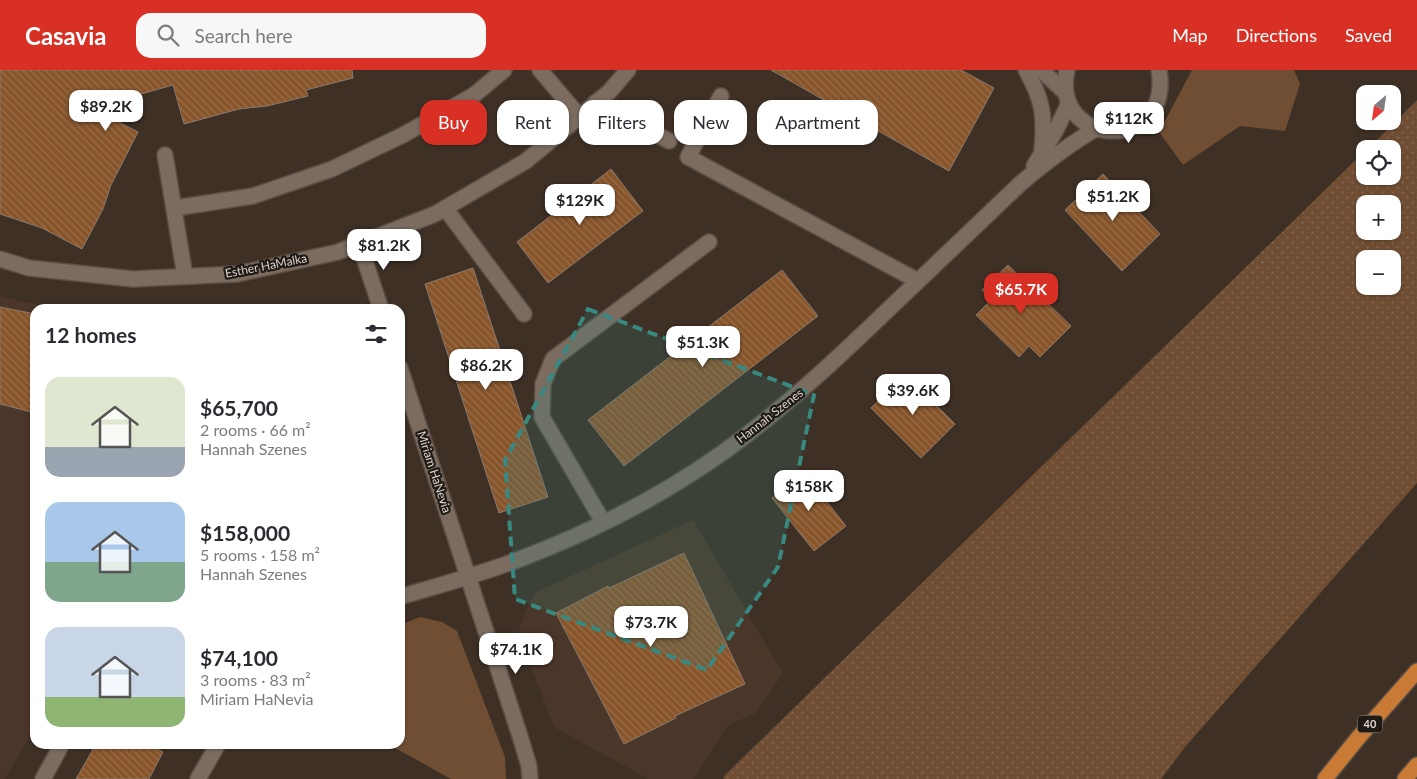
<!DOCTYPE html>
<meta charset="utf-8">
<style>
:root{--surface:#fff;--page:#f7f7f7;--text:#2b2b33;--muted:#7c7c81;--accent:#d93025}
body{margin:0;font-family:Lato,sans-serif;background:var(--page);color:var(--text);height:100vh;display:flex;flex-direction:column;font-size:19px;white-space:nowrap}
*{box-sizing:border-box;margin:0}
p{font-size:16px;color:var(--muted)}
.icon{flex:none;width:28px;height:28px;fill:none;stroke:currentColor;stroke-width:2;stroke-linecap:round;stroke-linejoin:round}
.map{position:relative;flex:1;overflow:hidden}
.sheet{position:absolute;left:30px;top:234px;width:375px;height:445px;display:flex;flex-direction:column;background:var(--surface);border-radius:15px;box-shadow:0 1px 4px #0004}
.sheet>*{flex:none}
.top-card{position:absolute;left:420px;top:30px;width:475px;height:45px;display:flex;gap:10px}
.needle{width:32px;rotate:209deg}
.fabs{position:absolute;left:1356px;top:15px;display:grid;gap:10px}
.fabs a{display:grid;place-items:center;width:45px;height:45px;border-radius:10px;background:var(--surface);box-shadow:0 1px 4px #0004;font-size:25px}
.price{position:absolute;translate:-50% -42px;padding:0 11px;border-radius:10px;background:#fff;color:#222;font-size:16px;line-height:32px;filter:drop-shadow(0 1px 2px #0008)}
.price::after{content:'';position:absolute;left:50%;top:30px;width:15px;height:11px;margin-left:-8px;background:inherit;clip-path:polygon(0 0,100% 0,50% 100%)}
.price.on{background:var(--accent);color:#fff}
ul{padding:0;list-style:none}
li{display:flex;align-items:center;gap:15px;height:125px;padding:0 15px}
li span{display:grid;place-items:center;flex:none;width:140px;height:100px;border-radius:15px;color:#555}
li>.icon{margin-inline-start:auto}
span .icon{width:60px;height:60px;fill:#fffc;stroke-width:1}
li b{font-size:21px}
h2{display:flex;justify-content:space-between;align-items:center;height:60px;padding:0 15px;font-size:21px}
.chip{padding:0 18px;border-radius:15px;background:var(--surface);box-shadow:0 1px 4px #0004;font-size:18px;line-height:45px}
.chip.on{background:var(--accent);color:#fff}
header{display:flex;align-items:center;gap:30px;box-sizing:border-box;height:70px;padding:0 25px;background:var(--accent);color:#fff}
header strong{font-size:24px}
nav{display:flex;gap:28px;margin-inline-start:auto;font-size:18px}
.search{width:350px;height:45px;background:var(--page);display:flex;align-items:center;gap:12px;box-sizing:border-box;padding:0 18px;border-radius:15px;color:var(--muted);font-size:19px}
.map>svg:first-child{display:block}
.built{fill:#4b3729}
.grass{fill:url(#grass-dots);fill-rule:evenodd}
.park{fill:#704e34}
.building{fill:url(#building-back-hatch);stroke:#8a796d}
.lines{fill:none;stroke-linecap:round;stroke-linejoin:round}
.minor-casing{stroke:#594d44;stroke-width:18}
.highway-casing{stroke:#594d44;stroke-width:18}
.minor{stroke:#7c6c60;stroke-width:15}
.highway{stroke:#c97a35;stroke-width:15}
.marked{fill:#388981;fill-opacity:0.2;stroke:#388981;stroke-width:4;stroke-dasharray:10 6;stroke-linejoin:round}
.labels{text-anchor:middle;stroke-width:4.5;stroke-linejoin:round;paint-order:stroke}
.shield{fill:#201a15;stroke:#a49c96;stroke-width:1}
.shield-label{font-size:11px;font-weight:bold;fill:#ddd4ce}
.street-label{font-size:12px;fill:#ddd4ce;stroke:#201a15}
</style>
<header>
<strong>Casavia</strong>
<div class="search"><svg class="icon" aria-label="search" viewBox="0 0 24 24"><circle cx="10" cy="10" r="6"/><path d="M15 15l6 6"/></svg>Search here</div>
<nav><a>Map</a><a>Directions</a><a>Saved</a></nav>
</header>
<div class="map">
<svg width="1417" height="709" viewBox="0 0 1417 709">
<defs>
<pattern id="grass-dots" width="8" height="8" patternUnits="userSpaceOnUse" patternTransform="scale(1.25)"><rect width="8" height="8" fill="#704e34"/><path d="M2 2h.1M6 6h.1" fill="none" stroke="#846750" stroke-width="1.8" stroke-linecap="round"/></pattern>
<pattern id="building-back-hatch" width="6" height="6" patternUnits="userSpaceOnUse" patternTransform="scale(1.25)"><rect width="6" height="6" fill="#88552b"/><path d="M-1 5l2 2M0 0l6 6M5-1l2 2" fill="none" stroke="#986d49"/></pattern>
</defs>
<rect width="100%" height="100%" fill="#3e3025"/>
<g class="built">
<path d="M 0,226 L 55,239 L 35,239 L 35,656 L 5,709 L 0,709 Z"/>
<path d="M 693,450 L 783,603 L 756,643 L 728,655 L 694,709 L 648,709 L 554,657 L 518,563 L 528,535 L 536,522 Z"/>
</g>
<path class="grass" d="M 1417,30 L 1417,413 L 1185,677 L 1161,709 L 723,709 L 725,705 L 1365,81 L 1365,106 L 1392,106 L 1392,79 L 1368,79 ZM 1365,134 L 1392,134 L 1392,161 L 1365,161 ZM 1365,189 L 1392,189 L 1392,216 L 1365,216 Z"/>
<g class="park">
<path d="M 1192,0 L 1294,0 L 1300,14 L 1285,61 L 1240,56 L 1183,95 L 1159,62 Z"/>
<path d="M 420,547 L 442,552 L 457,561 L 505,687 L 506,709 L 451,709 L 388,674 L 400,674 L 400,555 Z"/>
</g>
<g class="building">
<path d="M 0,0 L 352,0 L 353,8 L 306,20 L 308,26 L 267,36 L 239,39 L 184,54 L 173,15 L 91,38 L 138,62 L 111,115 L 103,139 L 82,179 L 42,158 L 0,144 Z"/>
<path d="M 771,0 L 961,0 L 994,18 L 949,101 Z"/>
<path d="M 611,99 L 643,141 L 548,213 L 517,172 Z"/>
<path d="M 1103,104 L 1160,164 L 1122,201 L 1065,140 Z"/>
<path d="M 1008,195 L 1071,256 L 1040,287 L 1029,276 L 1019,287 L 976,245 L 991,230 L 982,220 Z"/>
<path d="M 473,198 L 548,427 L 499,443 L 425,214 Z"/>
<path d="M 782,200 L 818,246 L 624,396 L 588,350 Z"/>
<path d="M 0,237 L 35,244 L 35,343 L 0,334 Z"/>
<path d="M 905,304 L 955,354 L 921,388 L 871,338 Z"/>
<path d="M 804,403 L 846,456 L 814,481 L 772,428 Z"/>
<path d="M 684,483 L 745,614 L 675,646 L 676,648 L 624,674 L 556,543 L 608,516 L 609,518 Z"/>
<path d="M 96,674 L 147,674 L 163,682 L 149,709 L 76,709 Z"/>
</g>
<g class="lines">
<defs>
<g id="minor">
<path d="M 540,0 L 579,46"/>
<path d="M 1026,0 C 1043,30 1045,46 1042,80"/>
<path d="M 1041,0 L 1065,22"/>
<path d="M 1067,0 C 1050,78 1173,84 1159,0"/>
<path d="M 721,26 L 688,87 L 918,211"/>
<path d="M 596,32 L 669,71"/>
<path d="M 165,85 L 185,206"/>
<path d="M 1034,96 L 1056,60 L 1069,33"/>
<path d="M 175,138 L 253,126 L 332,99 L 403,65 L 474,25 L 504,0"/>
<path d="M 445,138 L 524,244"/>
<path d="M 359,173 L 381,239"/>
<path d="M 0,189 L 29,198 L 133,209 L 237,204 L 338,182 L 435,144 L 526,91 L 609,22 L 628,0"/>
<path d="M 400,298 L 519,663 L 529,696 L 530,709"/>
<path d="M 603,452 L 542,347 L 543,314 L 553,289 L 709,172"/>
<path d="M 400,527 C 440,515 481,504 520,489 C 591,462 662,426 725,381 C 786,337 840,286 894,234 C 936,194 979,153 1021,113 C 1045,93 1069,74 1096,59"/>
<path d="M 43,709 L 62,674"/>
<path d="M 198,709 L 218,674"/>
</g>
<g id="highway">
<path d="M 1325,709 L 1358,668 L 1417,601"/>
<path d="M 1405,709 L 1417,695"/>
</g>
</defs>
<use href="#minor" class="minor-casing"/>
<use href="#highway" class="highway-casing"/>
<use href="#minor" class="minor"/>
<use href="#highway" class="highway"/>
</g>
<path class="marked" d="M 588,239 L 814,325 L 778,497 L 707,600 L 515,529 L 505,390 Z"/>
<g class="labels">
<rect class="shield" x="1357.5" y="645.5" width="25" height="17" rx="4"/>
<g class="shield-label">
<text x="1370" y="658">40</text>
</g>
<g class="street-label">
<text transform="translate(266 196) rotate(-11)" y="4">Esther HaMalka</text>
<text transform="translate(770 346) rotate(-38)" y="4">Hannah Szenes</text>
<text transform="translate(434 402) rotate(72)" y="4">Miriam HaNevia</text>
</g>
</g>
</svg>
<div class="fabs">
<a><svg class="needle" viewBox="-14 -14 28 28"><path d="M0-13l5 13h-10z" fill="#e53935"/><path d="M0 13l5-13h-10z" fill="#7c7c81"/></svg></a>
<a><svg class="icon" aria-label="locate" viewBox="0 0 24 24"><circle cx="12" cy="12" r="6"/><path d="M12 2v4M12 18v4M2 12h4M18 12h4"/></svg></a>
<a>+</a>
<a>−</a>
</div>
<b class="price" style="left:106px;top:62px">$89.2K</b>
<b class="price" style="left:1129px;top:74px">$112K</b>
<b class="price" style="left:1113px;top:152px">$51.2K</b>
<b class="price" style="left:580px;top:156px">$129K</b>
<b class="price" style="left:384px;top:201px">$81.2K</b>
<b class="price on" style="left:1021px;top:245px">$65.7K</b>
<b class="price" style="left:703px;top:298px">$51.3K</b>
<b class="price" style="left:486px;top:321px">$86.2K</b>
<b class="price" style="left:913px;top:346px">$39.6K</b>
<b class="price" style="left:809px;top:442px">$158K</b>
<b class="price" style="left:651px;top:578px">$73.7K</b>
<b class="price" style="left:516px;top:605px">$74.1K</b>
<div class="top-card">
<a class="chip on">Buy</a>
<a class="chip">Rent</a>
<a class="chip">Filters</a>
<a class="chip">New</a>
<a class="chip">Apartment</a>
</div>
<section class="sheet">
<h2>12 homes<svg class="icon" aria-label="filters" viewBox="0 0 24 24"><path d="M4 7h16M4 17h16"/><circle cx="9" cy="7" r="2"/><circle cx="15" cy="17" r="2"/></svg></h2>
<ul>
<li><span style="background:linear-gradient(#dfe7d0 70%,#9aa5b1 0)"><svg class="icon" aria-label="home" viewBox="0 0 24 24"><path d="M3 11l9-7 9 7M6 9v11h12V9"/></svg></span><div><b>$65,700</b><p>2 rooms · 66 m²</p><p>Hannah Szenes</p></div></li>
<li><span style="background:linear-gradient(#a9c7e8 60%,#7fa58c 0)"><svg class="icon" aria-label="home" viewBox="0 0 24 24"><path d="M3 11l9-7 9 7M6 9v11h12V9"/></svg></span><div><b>$158,000</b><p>5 rooms · 158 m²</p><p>Hannah Szenes</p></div></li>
<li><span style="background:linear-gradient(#c9d6e8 70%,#8fb573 0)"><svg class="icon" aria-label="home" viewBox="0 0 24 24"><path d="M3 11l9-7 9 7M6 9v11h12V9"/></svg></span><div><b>$74,100</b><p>3 rooms · 83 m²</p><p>Miriam HaNevia</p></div></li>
</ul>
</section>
</div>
